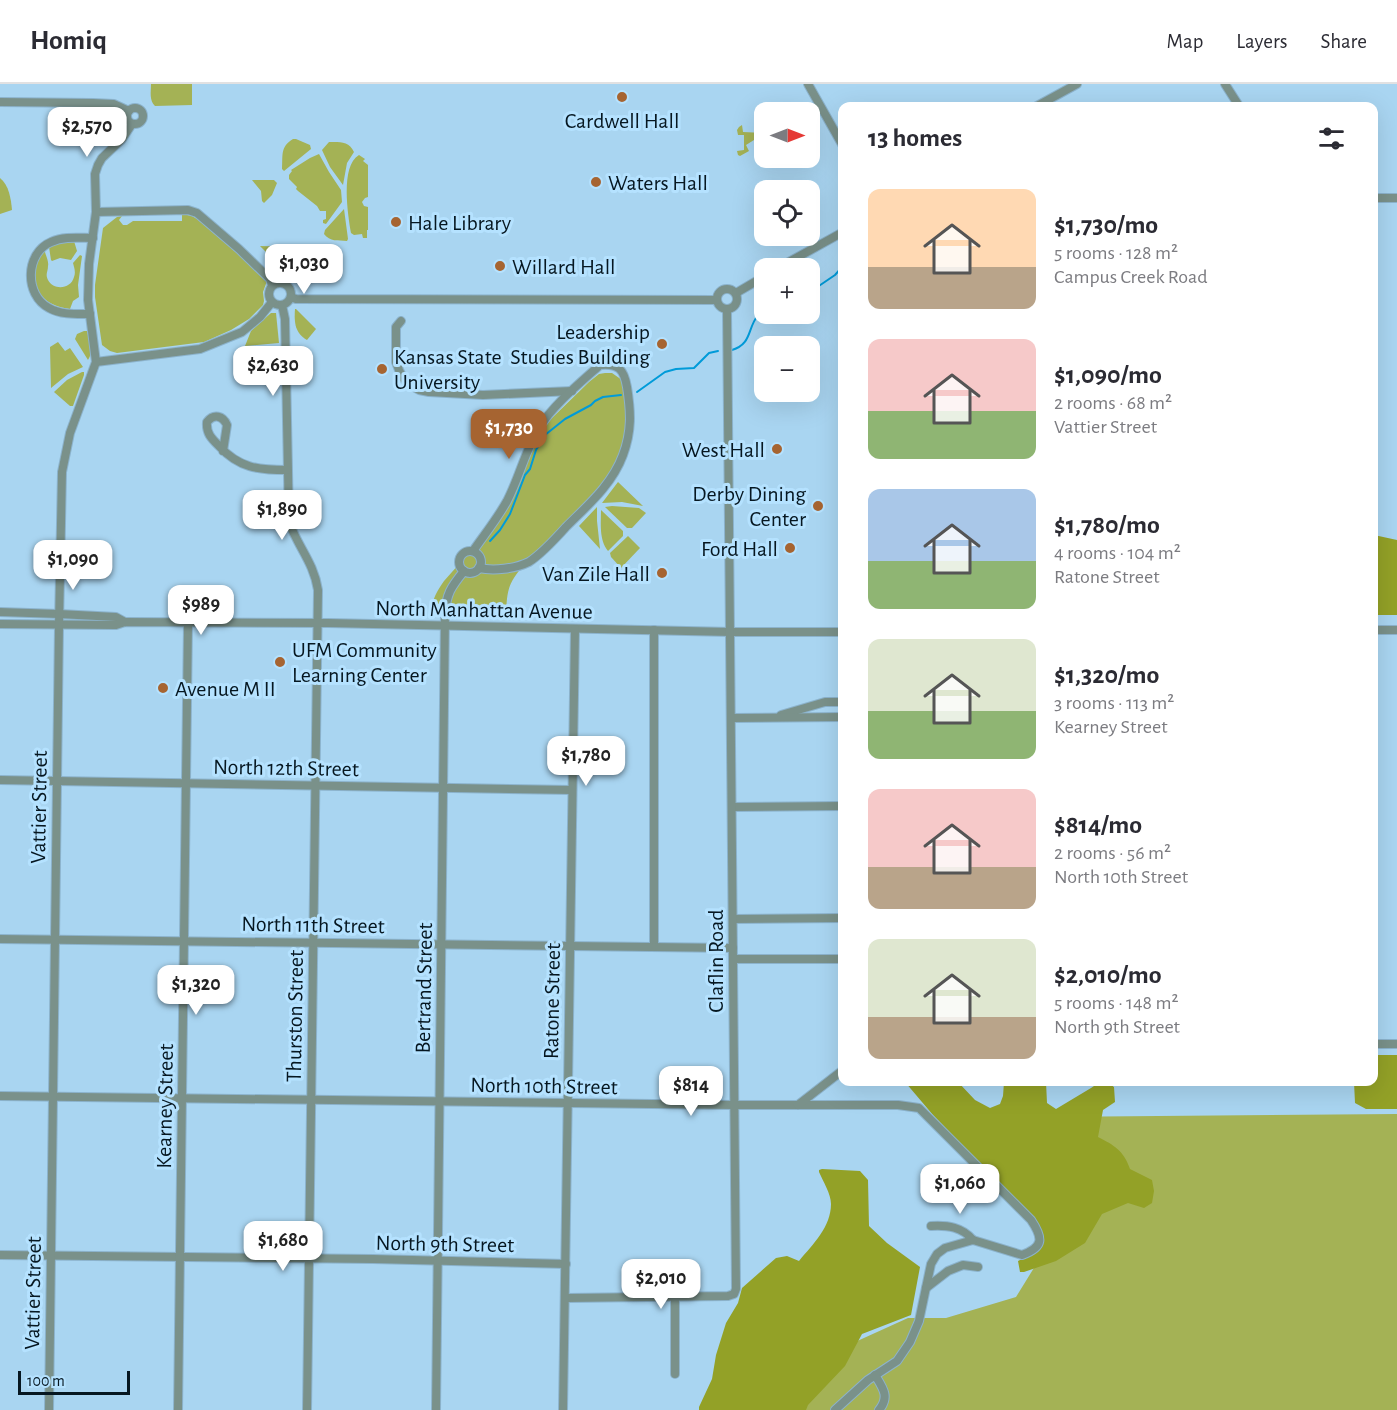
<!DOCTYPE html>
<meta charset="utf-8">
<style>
:root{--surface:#fff;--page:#f7f7f7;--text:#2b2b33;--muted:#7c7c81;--line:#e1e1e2;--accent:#a66431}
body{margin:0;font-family:"Alegreya Sans",sans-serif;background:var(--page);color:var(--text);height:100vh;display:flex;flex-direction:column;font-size:22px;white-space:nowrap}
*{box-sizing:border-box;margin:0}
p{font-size:20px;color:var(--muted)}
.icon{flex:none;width:33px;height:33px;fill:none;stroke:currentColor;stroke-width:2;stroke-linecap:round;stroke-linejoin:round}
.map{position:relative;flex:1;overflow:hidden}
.side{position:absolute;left:838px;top:18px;width:540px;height:984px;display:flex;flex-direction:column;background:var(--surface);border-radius:12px;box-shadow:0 6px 24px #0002}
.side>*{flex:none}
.needle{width:39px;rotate:90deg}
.controls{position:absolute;left:754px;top:18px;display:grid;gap:12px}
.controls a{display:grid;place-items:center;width:66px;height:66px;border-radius:12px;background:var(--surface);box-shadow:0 6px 24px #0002;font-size:30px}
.scale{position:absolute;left:18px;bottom:15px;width:112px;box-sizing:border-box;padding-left:6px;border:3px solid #061721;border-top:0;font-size:16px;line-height:21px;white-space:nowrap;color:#061721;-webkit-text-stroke:4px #b5e2ff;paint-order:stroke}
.price{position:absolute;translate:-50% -51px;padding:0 14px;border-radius:12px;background:#fff;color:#222;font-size:20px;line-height:39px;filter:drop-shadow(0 2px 3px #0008)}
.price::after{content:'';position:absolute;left:50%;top:36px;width:18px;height:14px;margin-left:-9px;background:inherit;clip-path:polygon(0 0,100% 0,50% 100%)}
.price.active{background:var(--accent);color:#fff}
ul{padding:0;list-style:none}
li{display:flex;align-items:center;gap:18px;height:150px;padding:0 30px}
li span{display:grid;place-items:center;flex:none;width:168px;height:120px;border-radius:12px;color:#555}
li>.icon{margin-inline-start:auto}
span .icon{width:72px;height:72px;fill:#fffc;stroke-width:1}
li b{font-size:26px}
h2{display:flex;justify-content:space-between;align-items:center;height:72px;padding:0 30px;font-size:26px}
header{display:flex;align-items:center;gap:36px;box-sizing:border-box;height:84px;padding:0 30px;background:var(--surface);border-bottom:2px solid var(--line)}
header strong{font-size:28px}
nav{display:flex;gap:33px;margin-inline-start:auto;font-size:21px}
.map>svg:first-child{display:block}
.green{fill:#a4b255}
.forest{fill:#93a127}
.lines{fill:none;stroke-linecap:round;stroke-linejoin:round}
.stream{stroke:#009bd9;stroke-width:2}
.minor-casing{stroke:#8cb3cc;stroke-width:10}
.minor{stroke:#7a918a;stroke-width:8}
.poi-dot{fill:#a66431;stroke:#b5e2ff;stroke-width:2}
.labels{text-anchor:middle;stroke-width:6;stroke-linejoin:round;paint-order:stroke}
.poi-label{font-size:22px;fill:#061721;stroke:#b5e2ff;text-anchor:start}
.street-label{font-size:22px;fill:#061721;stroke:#b5e2ff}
</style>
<header>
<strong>Homiq</strong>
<nav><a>Map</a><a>Layers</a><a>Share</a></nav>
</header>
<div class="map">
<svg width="1397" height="1326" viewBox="0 0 1397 1326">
<rect width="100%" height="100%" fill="#a9d5f1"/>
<g class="green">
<path d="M 151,0 L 192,0 L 192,21 L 155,22 C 149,16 151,8 151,0 Z"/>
<path d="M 742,41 L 743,48 L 765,49 L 765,56 L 762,51 L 746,61 L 749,67 L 740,72 L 738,71 L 737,67 L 744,66 L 744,51 L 738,51 L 737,46 L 739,43 Z"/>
<path d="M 293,55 L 296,55 L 310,61 L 311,65 L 284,87 L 282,85 C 283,71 280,63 293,55 Z"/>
<path d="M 329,58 C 340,58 349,57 354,68 L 347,79 L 343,101 L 330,83 L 322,66 Z"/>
<path d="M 319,70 L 329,88 L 341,106 L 342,118 L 326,140 L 323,139 L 323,136 L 326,135 L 326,127 L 320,127 L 317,122 L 298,107 L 296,105 L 297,103 L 289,95 L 289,91 L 292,87 L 291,86 L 310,74 Z"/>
<path d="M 359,71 L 365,75 L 363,77 L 368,81 L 368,113 L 365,114 L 362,118 L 364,122 L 368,123 L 368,146 L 367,146 L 367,154 L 363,154 L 362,150 L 354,151 L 351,149 C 348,131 340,82 359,71 Z"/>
<path d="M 0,94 C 9,101 11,115 12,126 L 0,130 Z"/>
<path d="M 252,96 L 274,96 L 277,99 L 272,111 L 264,119 L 262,117 L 261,107 Z"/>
<path d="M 344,125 L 348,155 L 347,157 C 338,156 330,158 324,150 L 325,146 Z"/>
<path d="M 182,130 L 192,132 L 197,135 L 265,193 L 267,197 L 263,208 L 264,217 L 263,221 L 249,235 L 231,246 L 204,258 L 117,269 L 110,267 L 102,261 L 95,213 L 95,201 L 103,144 L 117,133 L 122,132 L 119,136 L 123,141 L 127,141 L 133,137 L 182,137 Z"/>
<path d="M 74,157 L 77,167 L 71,176 L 60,174 L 52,177 L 51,176 L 49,163 L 59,158 Z"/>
<path d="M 260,162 L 297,163 L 292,183 L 288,183 L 288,185 L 283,185 Z"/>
<path d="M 43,168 L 45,168 C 46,172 49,178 48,182 C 48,188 45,190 48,196 C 54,207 71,205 74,193 C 76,188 74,183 73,179 L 80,171 L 82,172 L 78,201 L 79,213 L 73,217 L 70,225 C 38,222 24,195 43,168 Z"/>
<path d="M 295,225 L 296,225 L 316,245 L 307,256 C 295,249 294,239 295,225 Z"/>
<path d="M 271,229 L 276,229 L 279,259 L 245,262 L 251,247 Z"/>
<path d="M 84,247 L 87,247 C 89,256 94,268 88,276 L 75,255 L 77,250 Z"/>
<path d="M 58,258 L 65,267 L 70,264 L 83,283 L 68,290 L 51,304 L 50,263 Z"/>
<path d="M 82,288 L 84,288 L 84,291 L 73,322 L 70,322 L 54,308 L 67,296 Z"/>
<path d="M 605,289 L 612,289 L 622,296 C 626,318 629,342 622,364 C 613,393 590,413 570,433 C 554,450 538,466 522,483 C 507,501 507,509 506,531 L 432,529 C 431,517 437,507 444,497 L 499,435 L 541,349 L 551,335 L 589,298 L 599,290 Z"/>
<path d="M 618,398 L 643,422 L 622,418 L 602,419 Z"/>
<path d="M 612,422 L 639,424 L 646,429 L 632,444 L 627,444 L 605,423 Z"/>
<path d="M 597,423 L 597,437 L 600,465 L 579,442 Z"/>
<path d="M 601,426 L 623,447 L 623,452 L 608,467 C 599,456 601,439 601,426 Z"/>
<path d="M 628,452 L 640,464 L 621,484 L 611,473 L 610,469 Z"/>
<path d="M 1397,1030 L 1397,1326 L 779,1326 L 789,1288 L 908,1234 L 946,1234 L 1016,1213 L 1045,1166 L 1045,1140 L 945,1034 Z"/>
</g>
<g class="forest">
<path d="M 1374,451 L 1397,456 L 1397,531 L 1374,531 Z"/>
<path d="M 1374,971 L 1397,971 L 1397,1025 L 1366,1025 L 1355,1019 L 1354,998 L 1374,998 Z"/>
<path d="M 905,998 L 958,998 L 975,1016 L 990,1024 L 1000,1020 L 1003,1012 L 1004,998 L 1046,998 L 1047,1019 L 1056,1025 L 1091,1004 L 1100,998 L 1107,998 L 1114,1003 L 1115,1018 L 1103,1026 L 1098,1053 C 1114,1061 1124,1067 1130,1085 L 1152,1096 L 1154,1107 L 1152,1119 L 1144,1124 L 1128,1119 L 1102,1130 L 1085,1159 L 1056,1177 L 1024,1188 L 1020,1188 L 1018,1177 L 1028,1172 L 1042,1155 L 1039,1142 L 933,1031 Z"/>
<path d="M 822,1085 L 860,1087 L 868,1096 L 869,1142 L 887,1159 L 920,1183 L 911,1231 L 862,1250 L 845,1282 L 808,1321 L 806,1326 L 699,1326 L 699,1323 L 712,1295 L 716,1271 L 726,1239 L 738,1219 L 742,1204 L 776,1174 L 787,1172 L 799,1177 C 813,1160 831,1143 831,1120 C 831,1110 823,1097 819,1088 L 819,1086 Z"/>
</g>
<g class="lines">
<g class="stream">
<path d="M 810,208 L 835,191 L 843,182"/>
<path d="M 732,266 C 752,260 747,245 758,231 L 769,230"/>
<path d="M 637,308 L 665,288 L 676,285 L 694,284 L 709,269 L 718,267"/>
<path d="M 490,457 L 500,446 L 510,430 L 525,391 L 530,385 L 536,366 L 545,351 L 565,335 L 591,321 L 595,317 L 603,313 L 621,311"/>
</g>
<defs>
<g id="minor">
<path d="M 808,0 L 843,62"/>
<path d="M 1225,0 L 1239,22"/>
<path d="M 0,18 L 93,19 L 114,20 L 129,27"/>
<path d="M 1037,22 L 1077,0"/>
<circle cx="135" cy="32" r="8"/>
<path d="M 1374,114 L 1397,114"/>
<path d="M 96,128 L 188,126 L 197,129 L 239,165 L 270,195 L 272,201"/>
<path d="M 778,184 L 843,148"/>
<circle cx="280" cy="210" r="11"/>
<circle cx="727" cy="215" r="10"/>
<path d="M 736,209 L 765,192"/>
<path d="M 291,213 L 296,215 L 717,216"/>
<path d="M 282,221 L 285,235 L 289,438 C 298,463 314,479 318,506 L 307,1326"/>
<path d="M 90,230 C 77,230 61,231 49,224 C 24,211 25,169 51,158 C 64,152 79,154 93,154"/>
<path d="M 401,237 L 396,243 L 396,278 L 399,286 L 403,294 L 410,301 L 419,306 L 429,308 L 483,311 L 572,307"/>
<path d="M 96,278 L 200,265 L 242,248 L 260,233 L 272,218"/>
<path d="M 223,367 L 227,341 C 223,332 214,329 207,338 C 206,349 211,354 219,362 C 239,384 258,386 287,386"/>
<path d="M 473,467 C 484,451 497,435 507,417 C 519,394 525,367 539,344 C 553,321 580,299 600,281 C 619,279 624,286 627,303 C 631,328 632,347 623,371 C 612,401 587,422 566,443 C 557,453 540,471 529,478 C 515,485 493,487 479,484"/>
<circle cx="470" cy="478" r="11"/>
<path d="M 0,528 L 59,530 L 116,533 L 125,538"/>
<path d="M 0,540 L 116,541 L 125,538 L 328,539 L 731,548 L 843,548"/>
<path d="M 654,546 L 654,863"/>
<path d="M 1374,546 L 1397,546"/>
<path d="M 781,631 L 825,618 L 843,618"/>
<path d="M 732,634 L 843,633"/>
<path d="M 0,696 L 572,706"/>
<path d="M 732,723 L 843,722"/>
<path d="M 733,835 L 843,834"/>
<path d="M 0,855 L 733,864"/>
<path d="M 733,875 L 843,875"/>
<path d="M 1374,960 L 1397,960"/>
<path d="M 0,1012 L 734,1021 L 898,1021 L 919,1024 L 1031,1136 C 1043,1154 1044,1163 1022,1171 L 973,1156 L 945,1164 L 937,1170 L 931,1180 L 919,1237 L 910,1258 L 897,1277 L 868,1296 L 835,1326"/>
<path d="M 798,1021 L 843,986"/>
<path d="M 931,1142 C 948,1141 962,1143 973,1156"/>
<path d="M 0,1171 L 373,1175 L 566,1180"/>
<path d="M 926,1204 L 948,1187 L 963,1181 L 978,1183"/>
<path d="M 566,1214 L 728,1212 L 734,1210 L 736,1205 L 727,225"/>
<path d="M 675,1290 L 675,1213"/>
<path d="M 875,1291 C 883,1304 890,1313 879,1326"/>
<path d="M 49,1326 L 59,541 L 62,388 L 70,349 L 96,278 L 88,216 L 89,180 L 96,128 L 95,90 L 98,81 L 102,74 L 122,55 L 132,40"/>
<path d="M 178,1326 L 188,539"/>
<path d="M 436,1326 L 445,531 C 446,510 451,503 464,487"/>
<path d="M 563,1326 L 575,545"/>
</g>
</defs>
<use href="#minor" class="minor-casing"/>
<use href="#minor" class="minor"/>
</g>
<g class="poi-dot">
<circle cx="622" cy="13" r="6"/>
<circle cx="596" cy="98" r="6"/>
<circle cx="396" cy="138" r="6"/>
<circle cx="500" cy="182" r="6"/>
<circle cx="662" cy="260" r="6"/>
<circle cx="382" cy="285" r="6"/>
<circle cx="777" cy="365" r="6"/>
<circle cx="818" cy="422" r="6"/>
<circle cx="790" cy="464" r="6"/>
<circle cx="662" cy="489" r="6"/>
<circle cx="280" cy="578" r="6"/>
<circle cx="163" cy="604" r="6"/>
</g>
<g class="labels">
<g class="poi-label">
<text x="622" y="44" text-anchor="middle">Cardwell Hall</text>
<text x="608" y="106">Waters Hall</text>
<text x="408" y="146">Hale Library</text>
<text x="512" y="190">Willard Hall</text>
<text x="650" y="255" text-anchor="end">Leadership<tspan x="650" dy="25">Studies Building</tspan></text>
<text x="394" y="280">Kansas State<tspan x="394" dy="25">University</tspan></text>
<text x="765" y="373" text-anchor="end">West Hall</text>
<text x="806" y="417" text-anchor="end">Derby Dining<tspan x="806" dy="25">Center</tspan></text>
<text x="778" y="472" text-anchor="end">Ford Hall</text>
<text x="650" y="497" text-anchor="end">Van Zile Hall</text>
<text x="292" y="573">UFM Community<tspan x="292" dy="25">Learning Center</tspan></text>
<text x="175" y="612">Avenue M II</text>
</g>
<g class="street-label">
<text transform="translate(484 525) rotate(1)" y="8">North Manhattan Avenue</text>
<text transform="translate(286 683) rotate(1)" y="8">North 12th Street</text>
<text transform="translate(38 723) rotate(-89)" y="8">Vattier Street</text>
<text transform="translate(313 840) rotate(1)" y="8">North 11th Street</text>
<text transform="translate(715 877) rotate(-90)" y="8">Claflin Road</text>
<text transform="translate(423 904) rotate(-89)" y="8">Bertrand Street</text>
<text transform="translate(551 917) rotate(-89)" y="8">Ratone Street</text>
<text transform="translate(294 932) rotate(-89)" y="8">Thurston Street</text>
<text transform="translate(544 1001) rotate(1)" y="8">North 10th Street</text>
<text transform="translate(164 1022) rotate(-89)" y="8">Kearney Street</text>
<text transform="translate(445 1159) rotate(1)" y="8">North 9th Street</text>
<text transform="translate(32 1209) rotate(-89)" y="8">Vattier Street</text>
</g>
</g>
</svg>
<div class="controls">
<a><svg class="needle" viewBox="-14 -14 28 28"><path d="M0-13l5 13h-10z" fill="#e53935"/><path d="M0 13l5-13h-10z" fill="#7c7c81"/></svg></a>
<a><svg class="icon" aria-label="locate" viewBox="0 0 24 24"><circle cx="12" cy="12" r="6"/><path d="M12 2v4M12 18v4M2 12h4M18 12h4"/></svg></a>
<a>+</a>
<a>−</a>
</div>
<div class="scale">100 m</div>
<b class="price" style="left:87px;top:74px">$2,570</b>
<b class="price" style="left:304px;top:211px">$1,030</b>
<b class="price" style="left:273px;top:313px">$2,630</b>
<b class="price active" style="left:509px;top:376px">$1,730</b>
<b class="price" style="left:282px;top:457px">$1,890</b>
<b class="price" style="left:73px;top:507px">$1,090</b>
<b class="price" style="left:201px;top:552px">$989</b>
<b class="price" style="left:586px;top:703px">$1,780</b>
<b class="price" style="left:196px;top:932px">$1,320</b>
<b class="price" style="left:691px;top:1033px">$814</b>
<b class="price" style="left:960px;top:1131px">$1,060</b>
<b class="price" style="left:283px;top:1188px">$1,680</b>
<b class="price" style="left:661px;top:1226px">$2,010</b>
<section class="side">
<h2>13 homes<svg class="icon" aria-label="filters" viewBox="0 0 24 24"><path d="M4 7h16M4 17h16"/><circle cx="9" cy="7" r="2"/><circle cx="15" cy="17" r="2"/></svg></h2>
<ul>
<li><span style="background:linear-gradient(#ffd9b3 65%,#b9a48a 0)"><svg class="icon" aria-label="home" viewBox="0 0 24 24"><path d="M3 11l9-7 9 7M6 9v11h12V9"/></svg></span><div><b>$1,730/mo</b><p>5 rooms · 128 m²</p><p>Campus Creek Road</p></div></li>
<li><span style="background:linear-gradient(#f6c9c9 60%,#8fb573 0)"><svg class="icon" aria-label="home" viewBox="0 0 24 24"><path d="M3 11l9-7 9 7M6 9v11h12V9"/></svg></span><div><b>$1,090/mo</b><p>2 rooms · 68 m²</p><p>Vattier Street</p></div></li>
<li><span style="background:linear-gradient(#a9c7e8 60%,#8fb573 0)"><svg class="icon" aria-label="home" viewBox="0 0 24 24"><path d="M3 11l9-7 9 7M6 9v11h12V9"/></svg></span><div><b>$1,780/mo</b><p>4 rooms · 104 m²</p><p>Ratone Street</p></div></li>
<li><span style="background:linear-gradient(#dfe7d0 60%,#8fb573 0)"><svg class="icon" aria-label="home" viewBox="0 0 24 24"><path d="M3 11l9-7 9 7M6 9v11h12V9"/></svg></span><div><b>$1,320/mo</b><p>3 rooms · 113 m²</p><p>Kearney Street</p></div></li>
<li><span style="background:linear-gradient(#f6c9c9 65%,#b9a48a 0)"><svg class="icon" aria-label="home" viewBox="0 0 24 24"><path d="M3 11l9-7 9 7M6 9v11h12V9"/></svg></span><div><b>$814/mo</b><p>2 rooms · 56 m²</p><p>North 10th Street</p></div></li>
<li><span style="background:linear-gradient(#dfe7d0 65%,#b9a48a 0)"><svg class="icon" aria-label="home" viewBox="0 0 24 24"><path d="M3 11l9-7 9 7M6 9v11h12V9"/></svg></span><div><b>$2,010/mo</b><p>5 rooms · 148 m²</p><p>North 9th Street</p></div></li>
</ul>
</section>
</div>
